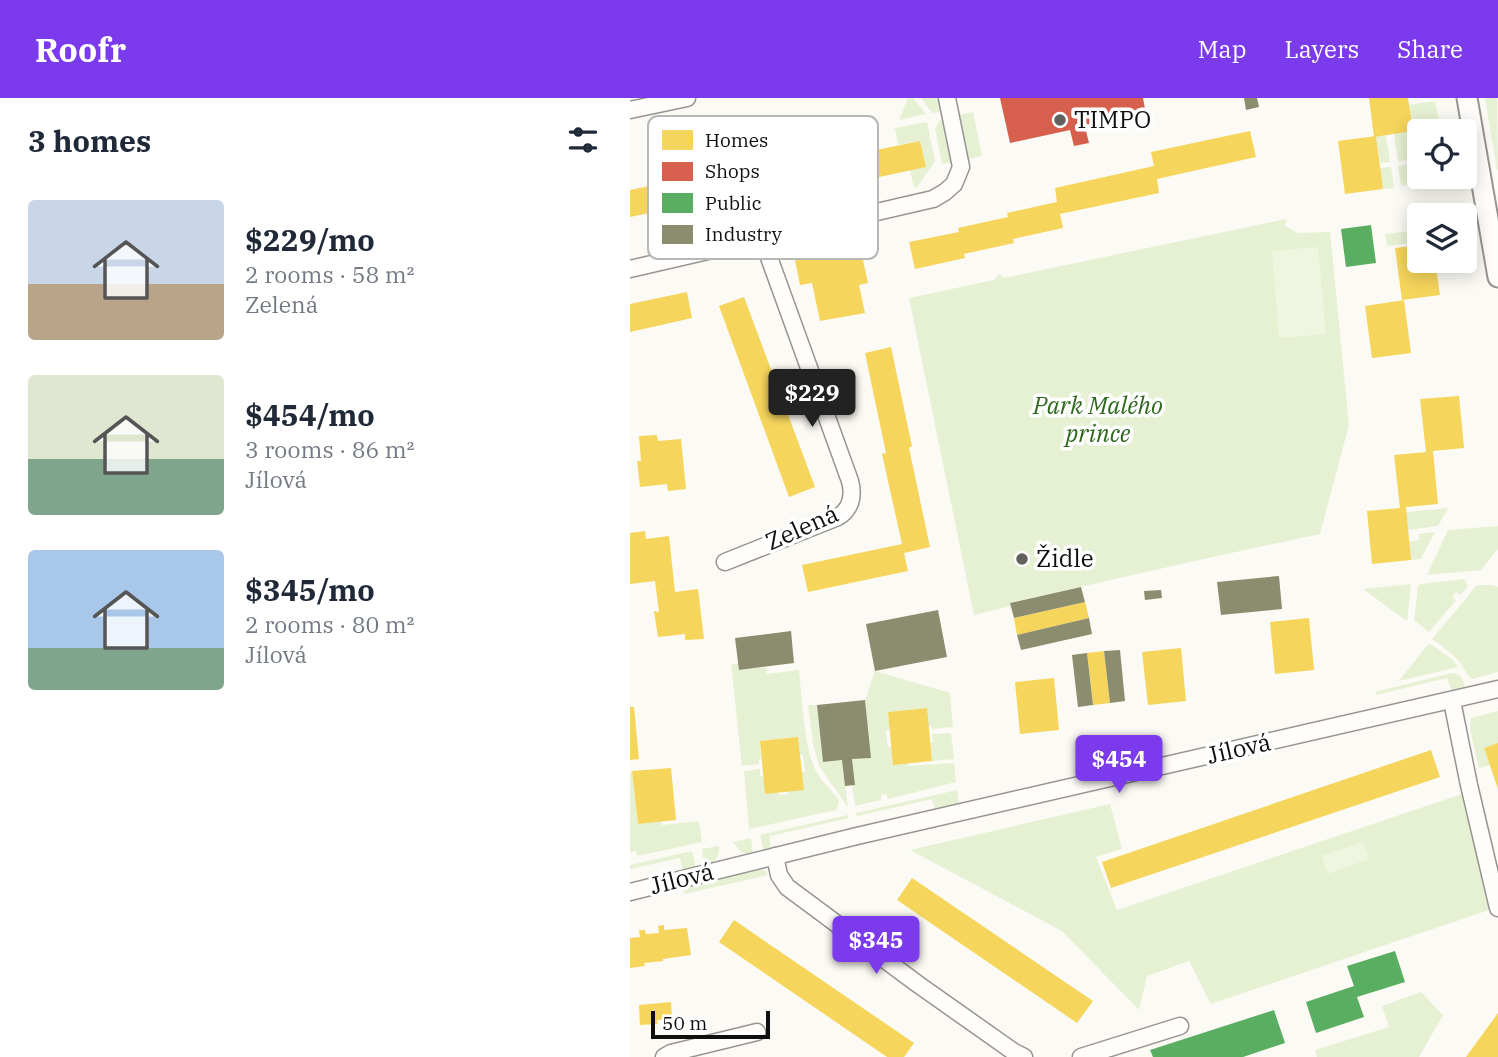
<!DOCTYPE html>
<meta charset="utf-8">
<style>
:root{--surface:#fff;--page:#f2f2f3;--text:#1f2937;--muted:#747a83;--accent:#7c3aed}
body{margin:0;font-family:"IBM Plex Serif",serif;background:var(--page);color:var(--text);height:100vh;display:flex;flex-direction:column;font-size:26px;white-space:nowrap}
*{box-sizing:border-box;margin:0}
p{font-size:23px;color:var(--muted)}
.icon{flex:none;width:38px;height:38px;fill:none;stroke:currentColor;stroke-width:2;stroke-linecap:round;stroke-linejoin:round}
.map{position:relative;flex:1;overflow:hidden}
.drawer{display:flex;flex-direction:column;background:var(--surface);width:630px}
.drawer>*{flex:none}
.fabs{position:absolute;left:777px;top:21px;display:grid;gap:14px}
.fabs a{display:grid;place-items:center;width:70px;height:70px;border-radius:7px;background:var(--surface);box-shadow:0 4px 18px #0003;font-size:35px}
.scale{position:absolute;left:21px;bottom:18px;width:119px;box-sizing:border-box;padding-left:7px;border:4px solid #0f0f0f;border-top:0;font-size:19px;line-height:24px;white-space:nowrap;color:#0f0f0f;-webkit-text-stroke:5px #fff;paint-order:stroke}
.price{position:absolute;translate:-50% -60px;padding:0 16px;border-radius:7px;background:var(--accent);color:#fff;font-size:23px;line-height:46px;filter:drop-shadow(0 2px 4px #0008)}
.price::after{content:'';position:absolute;left:50%;top:42px;width:21px;height:16px;margin-left:-10px;background:inherit;clip-path:polygon(0 0,100% 0,50% 100%)}
.price.current{background:#222;color:#fff}
ul{padding:0;list-style:none}
li{display:flex;align-items:center;gap:21px;height:175px;padding:0 28px}
li span{display:grid;place-items:center;flex:none;width:196px;height:140px;border-radius:7px;color:#555}
li>.icon{margin-inline-start:auto}
span .icon{width:84px;height:84px;fill:#fffc;stroke-width:1}
li b{font-size:30px}
h2{display:flex;justify-content:space-between;align-items:center;height:84px;padding:0 28px;font-size:30px}
header{display:flex;align-items:center;gap:42px;box-sizing:border-box;height:98px;padding:0 35px;background:var(--accent);color:#fff}
header strong{font-size:33px}
nav{display:flex;gap:38px;margin-inline-start:auto;font-size:24px}
main{display:flex;flex:1;min-height:0}
.map>svg:first-child{display:block}
.green{fill:#e6f1d4}
.pitch{fill:#eff5de}
.homes{fill:#f6d55c}
.shops{fill:#d6604d}
.public{fill:#5aae61}
.industry{fill:#8c8c6e}
.lines{fill:none;stroke-linecap:round;stroke-linejoin:round}
.minor-casing{stroke:#969592;stroke-width:19}
.tertiary-casing{stroke:#969592;stroke-width:23}
.minor{stroke:#fffefd;stroke-width:16}
.tertiary{stroke:#fffefd;stroke-width:19}
.poi-dot{fill:#62615f;stroke:#fff;stroke-width:2.5}
.labels{text-anchor:middle;stroke-width:7;stroke-linejoin:round;paint-order:stroke}
.poi-label{font-size:24px;fill:#0f0f0f;stroke:#fff;text-anchor:start}
.park-label{font-size:24px;font-style:italic;fill:#2f681e;stroke:#fff}
.street-label{font-size:24px;fill:#0f0f0f;stroke:#fff}
.key{fill:#fff;stroke:#b7b7b7;stroke-width:2}
.key-label{font-size:19px;fill:#0f0f0f}
</style>
<header>
<strong>Roofr</strong>
<nav><a>Map</a><a>Layers</a><a>Share</a></nav>
</header>
<main>
<section class="drawer">
<h2>3 homes<svg class="icon" aria-label="filters" viewBox="0 0 24 24"><path d="M4 7h16M4 17h16"/><circle cx="9" cy="7" r="2"/><circle cx="15" cy="17" r="2"/></svg></h2>
<ul>
<li><span style="background:linear-gradient(#c9d6e8 60%,#b9a48a 0)"><svg class="icon" aria-label="home" viewBox="0 0 24 24"><path d="M3 11l9-7 9 7M6 9v11h12V9"/></svg></span><div><b>$229/mo</b><p>2 rooms · 58 m²</p><p>Zelená</p></div></li>
<li><span style="background:linear-gradient(#dfe7d0 60%,#7fa58c 0)"><svg class="icon" aria-label="home" viewBox="0 0 24 24"><path d="M3 11l9-7 9 7M6 9v11h12V9"/></svg></span><div><b>$454/mo</b><p>3 rooms · 86 m²</p><p>Jílová</p></div></li>
<li><span style="background:linear-gradient(#a9c7e8 70%,#7fa58c 0)"><svg class="icon" aria-label="home" viewBox="0 0 24 24"><path d="M3 11l9-7 9 7M6 9v11h12V9"/></svg></span><div><b>$345/mo</b><p>2 rooms · 80 m²</p><p>Jílová</p></div></li>
</ul>
</section>
<div class="map">
<svg width="868" height="959" viewBox="0 0 868 959">
<rect width="100%" height="100%" fill="#fcfaf4"/>
<g class="green">
<path d="M 278,0 L 283,0 L 296,16 L 269,22 Z"/>
<path d="M 291,0 L 310,0 L 313,13 L 302,15 Z"/>
<path d="M 855,0 L 867,0 L 868,72 L 867,72 Z"/>
<path d="M 805,3 L 811,33 L 789,33 L 789,61 L 768,63 L 764,36 L 783,33 L 779,7 Z"/>
<path d="M 343,14 L 352,58 L 339,61 L 329,17 Z"/>
<path d="M 315,21 L 323,64 L 312,66 L 305,31 L 310,22 Z"/>
<path d="M 297,24 L 305,63 L 288,88 L 284,90 L 280,72 L 295,69 L 290,43 L 268,47 L 265,30 Z"/>
<path d="M 756,37 L 760,64 L 750,65 L 746,38 Z"/>
<path d="M 789,65 L 789,79 L 817,79 L 771,88 L 768,68 Z"/>
<path d="M 761,69 L 764,90 L 753,91 L 750,70 Z"/>
<path d="M 656,121 L 655,128 L 668,135 L 700,134 L 719,327 L 690,436 L 578,460 L 388,503 L 380,505 L 381,508 L 344,517 L 279,200 L 364,182 L 369,176 L 374,180 Z"/>
<path d="M 789,132 L 789,144 L 757,148 L 755,136 Z"/>
<path d="M 818,410 L 808,428 L 778,432 L 776,414 Z"/>
<path d="M 868,428 L 868,451 L 851,472 L 797,477 L 818,432 Z"/>
<path d="M 805,434 L 791,461 L 781,462 L 779,444 L 789,442 L 789,436 Z"/>
<path d="M 834,481 L 838,488 L 830,497 L 826,494 L 822,499 L 826,502 L 799,534 L 784,522 L 788,488 L 791,486 Z"/>
<path d="M 781,486 L 777,523 L 733,491 Z"/>
<path d="M 847,487 L 861,487 L 868,489 L 868,574 L 842,581 C 835,576 833,567 827,561 C 820,553 811,548 802,541 Z"/>
<path d="M 799,545 L 823,562 L 828,569 L 769,583 Z"/>
<path d="M 101,566 L 109,566 L 110,572 L 136,569 L 137,576 L 169,572 C 172,599 174,648 185,671 C 190,683 202,691 209,703 L 206,712 L 119,731 L 114,673 L 130,671 L 130,678 L 133,678 L 150,697 L 158,696 L 159,693 L 172,674 L 175,674 L 173,657 L 170,657 L 168,639 L 130,643 L 131,661 L 129,661 L 129,666 L 112,668 Z"/>
<path d="M 245,573 L 320,595 L 323,629 L 302,631 L 301,628 L 298,628 L 296,610 L 258,614 L 260,631 L 256,632 L 258,649 L 262,649 L 278,665 L 278,668 L 324,665 L 326,684 L 258,701 L 256,696 L 251,697 L 251,702 L 225,708 L 222,687 L 225,687 L 222,661 L 240,660 L 235,602 Z"/>
<path d="M 822,575 C 832,575 833,582 835,590 L 827,593 L 821,591 L 817,580 L 746,597 L 745,594 Z"/>
<path d="M 178,607 L 187,607 L 193,664 L 212,662 L 218,709 L 189,668 L 183,645 Z"/>
<path d="M 868,613 L 868,645 L 854,650 L 860,667 L 849,670 L 840,632 L 841,620 Z"/>
<path d="M 321,635 L 324,661 L 302,663 L 300,645 L 303,644 L 302,636 Z"/>
<path d="M 2,673 L 8,726 L 31,723 L 32,727 L 69,723 L 72,744 L 7,758 L 6,753 L 0,754 L 0,674 Z"/>
<path d="M 327,692 L 329,708 L 305,713 L 302,701 L 227,718 L 226,715 Z"/>
<path d="M 835,695 L 859,812 L 581,906 L 559,863 L 517,878 L 509,912 L 432,833 L 280,752 L 480,706 L 492,751 L 466,759 L 487,812 Z"/>
<path d="M 218,717 L 219,720 L 140,738 L 140,753 L 134,754 L 130,737 Z"/>
<path d="M 121,740 L 123,757 L 111,754 L 103,744 Z"/>
<path d="M 89,748 C 90,759 85,765 74,768 L 72,751 Z"/>
<path d="M 62,753 L 66,771 L 53,774 L 50,760 L 0,771 L 0,767 Z"/>
<path d="M 129,771 L 135,773 L 138,777 L 54,796 L 52,788 Z"/>
<path d="M 791,894 L 813,917 L 789,959 L 687,959 L 685,952 L 759,929 L 752,908 Z"/>
</g>
<g class="pitch">
<path d="M 688,149 L 696,236 L 649,240 L 642,153 Z"/>
<path d="M 733,744 L 739,761 L 698,776 L 692,758 Z"/>
</g>
<g class="homes">
<path d="M 739,0 L 778,0 L 783,33 L 744,39 Z"/>
<path d="M 620,33 L 626,59 L 527,81 L 529,95 L 430,116 L 433,130 L 383,141 L 384,145 L 334,156 L 335,160 L 285,171 L 279,144 L 329,134 L 328,130 L 378,119 L 377,115 L 427,104 L 425,90 L 524,68 L 521,54 Z"/>
<path d="M 746,38 L 753,91 L 715,96 L 708,43 Z"/>
<path d="M 290,43 L 296,69 L 146,101 L 145,97 L 95,108 L 94,104 L 45,114 L 44,110 L 0,119 L 0,92 L 38,84 L 39,88 L 89,77 L 90,81 L 140,71 L 140,74 Z"/>
<path d="M 217,145 L 220,159 L 232,157 L 238,185 L 229,187 L 235,215 L 190,223 L 182,185 L 170,187 L 164,157 Z"/>
<path d="M 789,147 L 789,163 L 805,163 L 810,197 L 772,202 L 765,150 Z"/>
<path d="M 57,194 L 62,220 L 0,234 L 0,206 Z"/>
<path d="M 114,199 L 185,389 L 159,399 L 89,208 Z"/>
<path d="M 774,202 L 781,255 L 742,260 L 735,208 Z"/>
<path d="M 261,249 L 282,348 L 279,350 L 300,449 L 274,455 L 278,473 L 178,494 L 172,467 L 272,446 L 252,356 L 256,355 L 235,255 Z"/>
<path d="M 829,298 L 834,350 L 803,353 L 808,406 L 776,409 L 781,462 L 742,466 L 737,413 L 770,410 L 764,357 L 796,354 L 790,301 Z"/>
<path d="M 27,337 L 28,343 L 51,341 L 56,391 L 38,393 L 37,386 L 10,389 L 7,363 L 11,363 L 9,338 Z"/>
<path d="M 15,433 L 16,441 L 39,438 L 45,494 L 68,491 L 74,541 L 55,542 L 55,536 L 28,539 L 24,513 L 29,514 L 25,483 L 0,486 L 0,435 Z"/>
<path d="M 455,504 L 459,520 L 387,537 L 384,520 Z"/>
<path d="M 679,520 L 684,572 L 645,576 L 640,524 Z"/>
<path d="M 551,550 L 556,603 L 518,607 L 512,554 Z"/>
<path d="M 474,553 L 480,605 L 463,607 L 457,555 Z"/>
<path d="M 424,580 L 429,632 L 390,636 L 385,584 Z"/>
<path d="M 0,609 L 4,609 L 9,661 L 0,662 Z"/>
<path d="M 297,610 L 302,663 L 263,667 L 258,614 Z"/>
<path d="M 168,639 L 174,692 L 135,696 L 130,643 Z"/>
<path d="M 868,645 L 868,691 L 854,650 Z"/>
<path d="M 801,652 L 810,679 L 481,790 L 472,764 Z"/>
<path d="M 41,670 L 46,722 L 8,726 L 2,673 Z"/>
<path d="M 282,780 L 463,903 L 447,925 L 267,802 Z"/>
<path d="M 104,822 L 284,945 L 274,959 L 257,959 L 89,844 Z"/>
<path d="M 34,827 L 34,832 L 57,830 L 61,857 L 33,861 L 33,863 L 14,865 L 15,868 L 0,870 L 0,840 L 10,839 L 9,832 L 15,832 L 16,836 L 29,835 L 28,828 Z"/>
<path d="M 41,904 L 42,921 L 27,922 L 28,926 L 10,927 L 9,907 Z"/>
<path d="M 868,915 L 868,959 L 836,959 Z"/>
</g>
<path class="shops" d="M 370,0 L 513,0 L 516,16 L 455,29 L 459,45 L 444,48 L 440,32 L 380,45 Z"/>
<g class="public">
<path d="M 741,127 L 746,165 L 716,169 L 711,131 Z"/>
<path d="M 765,853 L 775,884 L 727,899 L 734,919 L 686,935 L 676,904 L 724,888 L 717,868 Z"/>
<path d="M 644,912 L 655,945 L 613,959 L 523,959 L 520,952 Z"/>
</g>
<g class="industry">
<path d="M 614,0 L 627,0 L 629,9 L 616,12 Z"/>
<path d="M 649,478 L 652,511 L 591,517 L 587,484 Z"/>
<path d="M 451,489 L 455,504 L 384,520 L 380,505 Z"/>
<path d="M 531,492 L 532,500 L 515,502 L 514,493 Z"/>
<path d="M 308,512 L 317,559 L 245,573 L 236,526 Z"/>
<path d="M 459,520 L 462,536 L 391,552 L 387,537 Z"/>
<path d="M 161,533 L 164,565 L 109,572 L 105,540 Z"/>
<path d="M 490,552 L 495,603 L 480,605 L 474,553 Z"/>
<path d="M 457,555 L 463,607 L 448,609 L 442,557 Z"/>
<path d="M 235,602 L 241,660 L 222,661 L 225,687 L 215,688 L 212,662 L 193,664 L 187,607 Z"/>
</g>
<g class="lines">
<defs>
<g id="minor">
<path d="M 0,12 L 57,0"/>
<path d="M 0,171 L 303,101 L 315,94 L 324,86 L 331,69 L 317,0"/>
<path d="M 95,464 L 208,419 C 221,411 224,398 220,383 L 132,140"/>
<path d="M 822,603 L 839,687 L 868,810"/>
<path d="M 145,758 L 149,777 L 157,789 L 289,887 L 384,954 L 394,959"/>
<path d="M 0,794 L 227,738 L 868,591"/>
<path d="M 34,959 L 41,955 L 127,934"/>
<path d="M 451,959 L 550,928"/>
</g>
<path id="tertiary" d="M 837,0 L 868,179"/>
</defs>
<use href="#minor" class="minor-casing"/>
<use href="#tertiary" class="tertiary-casing"/>
<use href="#minor" class="minor"/>
<use href="#tertiary" class="tertiary"/>
</g>
<g class="poi-dot">
<circle cx="430" cy="22" r="7"/>
<circle cx="392" cy="461" r="7"/>
</g>
<g class="labels">
<g class="poi-label">
<text x="444" y="30">TIMPO</text>
<text x="406" y="469">Židle</text>
</g>
<g class="park-label">
<text x="468" y="316">Park Malého<tspan x="468" dy="28">prince</tspan></text>
</g>
<g class="street-label">
<text transform="translate(172 430) rotate(-24)" y="8">Zelená</text>
<text transform="translate(609 651) rotate(-13)" y="8">Jílová</text>
<text transform="translate(52 781) rotate(-14)" y="8">Jílová</text>
</g>
</g>
<rect x="18" y="18" width="230" height="143" rx="10" class="key"/>
<rect x="32" y="32" width="31" height="20" fill="#f6d55c"/>
<rect x="32" y="64" width="31" height="19" fill="#d6604d"/>
<rect x="32" y="95" width="31" height="20" fill="#5aae61"/>
<rect x="32" y="127" width="31" height="19" fill="#8c8c6e"/>
<g class="key-label">
<text x="75" y="49">Homes</text>
<text x="75" y="80">Shops</text>
<text x="75" y="112">Public</text>
<text x="75" y="143">Industry</text>
</g>
</svg>
<div class="fabs">
<a><svg class="icon" aria-label="locate" viewBox="0 0 24 24"><circle cx="12" cy="12" r="6"/><path d="M12 2v4M12 18v4M2 12h4M18 12h4"/></svg></a>
<a><svg class="icon" aria-label="layers" viewBox="0 0 24 24"><path d="M12 4l9 5-9 5-9-5zM3 14l9 5 9-5"/></svg></a>
</div>
<div class="scale">50 m</div>
<b class="price current" style="left:182px;top:331px">$229</b>
<b class="price" style="left:489px;top:697px">$454</b>
<b class="price" style="left:246px;top:878px">$345</b>
</div>
</main>
